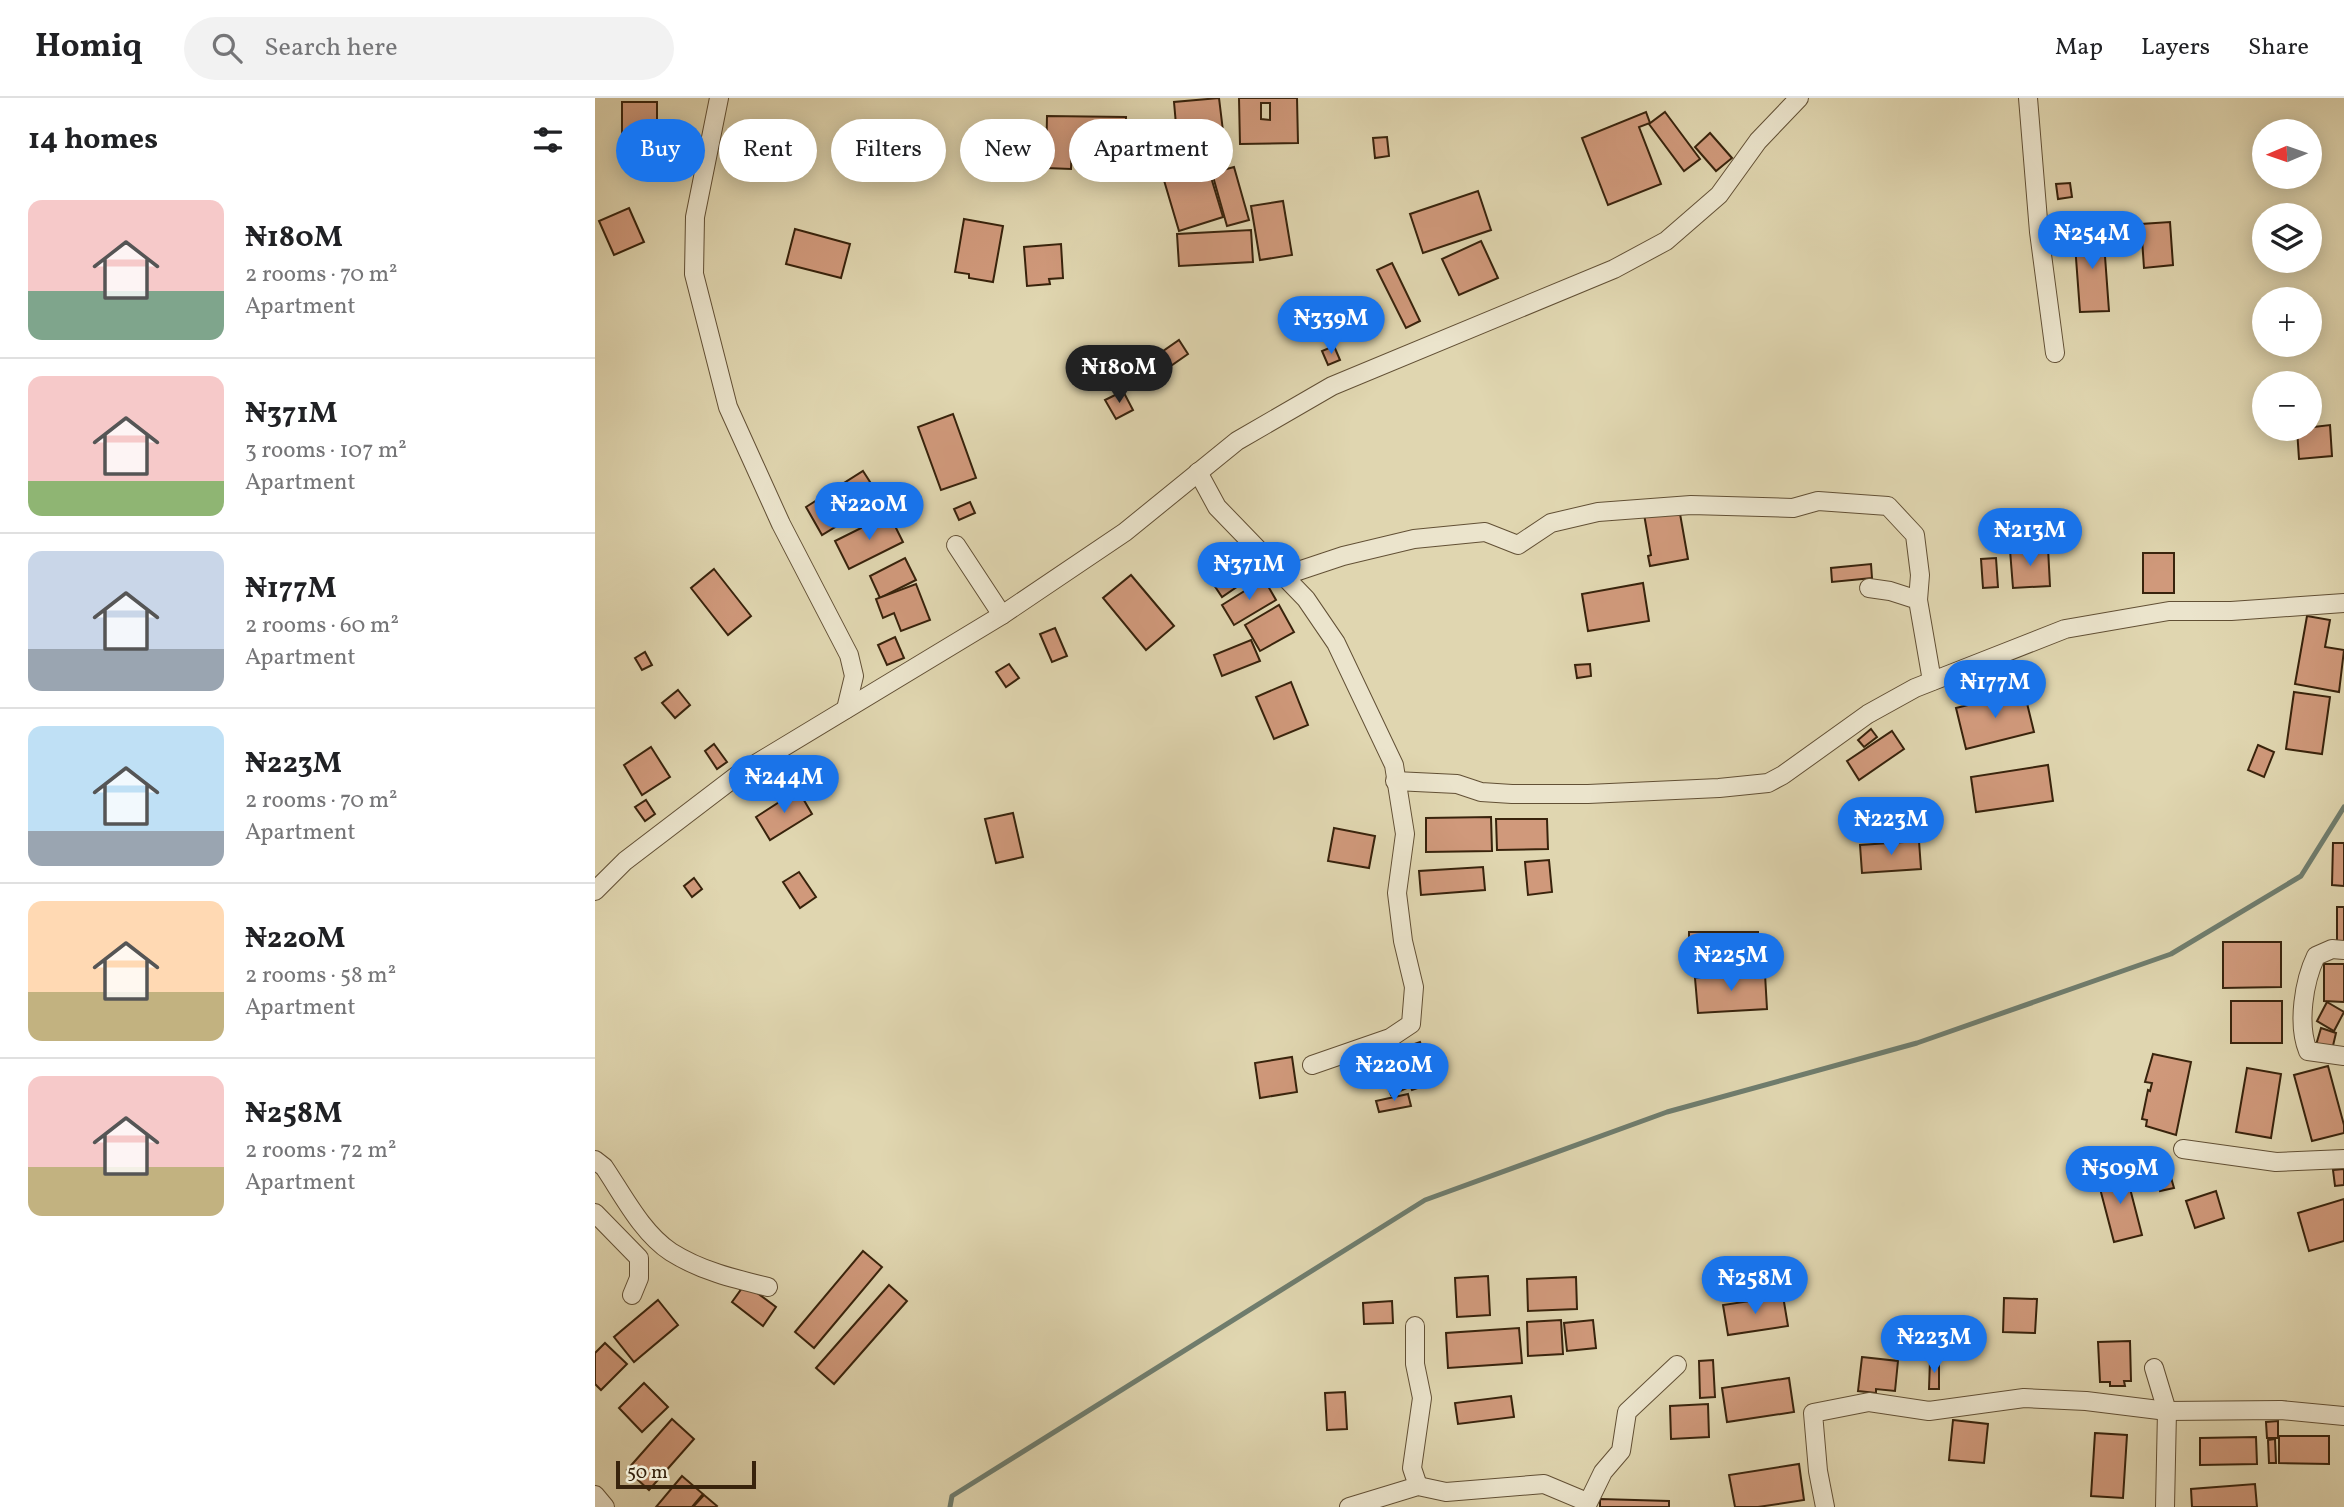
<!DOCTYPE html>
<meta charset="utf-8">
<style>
:root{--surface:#fff;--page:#f2f2f2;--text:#202124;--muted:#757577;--line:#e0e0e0;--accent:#1a73e8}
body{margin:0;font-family:Vollkorn,serif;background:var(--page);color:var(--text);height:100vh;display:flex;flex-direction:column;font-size:26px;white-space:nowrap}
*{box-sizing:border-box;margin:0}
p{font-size:23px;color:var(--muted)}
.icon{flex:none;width:38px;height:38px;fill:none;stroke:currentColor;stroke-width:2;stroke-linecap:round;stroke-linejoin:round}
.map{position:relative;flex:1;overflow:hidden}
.sheet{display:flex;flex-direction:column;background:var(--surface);width:595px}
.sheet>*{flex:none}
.guide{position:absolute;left:21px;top:21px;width:665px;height:63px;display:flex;gap:14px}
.needle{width:46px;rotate:268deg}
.fabs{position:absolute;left:1657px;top:21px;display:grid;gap:14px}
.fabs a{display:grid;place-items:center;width:70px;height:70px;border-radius:50%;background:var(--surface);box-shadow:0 4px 18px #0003;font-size:35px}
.scale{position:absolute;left:21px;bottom:18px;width:140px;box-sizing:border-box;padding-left:7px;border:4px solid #38230c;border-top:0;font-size:19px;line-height:24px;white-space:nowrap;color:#38230c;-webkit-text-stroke:5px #ebe4cc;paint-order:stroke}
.price{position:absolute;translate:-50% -60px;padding:0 16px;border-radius:24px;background:var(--accent);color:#fff;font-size:23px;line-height:46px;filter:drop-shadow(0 2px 4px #0008)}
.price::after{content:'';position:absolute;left:50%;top:42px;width:21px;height:16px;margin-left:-10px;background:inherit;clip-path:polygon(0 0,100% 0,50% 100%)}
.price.active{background:#222;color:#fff}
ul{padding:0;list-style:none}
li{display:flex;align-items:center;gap:21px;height:175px;padding:0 28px}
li+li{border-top:2px solid var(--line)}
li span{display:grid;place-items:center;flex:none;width:196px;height:140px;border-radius:14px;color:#555}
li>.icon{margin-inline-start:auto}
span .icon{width:84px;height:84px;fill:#fffc;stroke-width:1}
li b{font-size:30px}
h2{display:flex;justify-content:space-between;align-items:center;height:84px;padding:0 28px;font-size:30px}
.chip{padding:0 24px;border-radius:32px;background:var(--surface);box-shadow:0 4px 18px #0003;font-size:24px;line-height:63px}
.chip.active{background:var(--accent);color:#fff}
header{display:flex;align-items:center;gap:42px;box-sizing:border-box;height:98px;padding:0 35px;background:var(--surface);border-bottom:2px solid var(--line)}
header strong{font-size:33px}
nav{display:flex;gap:38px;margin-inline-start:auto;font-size:24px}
.search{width:490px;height:63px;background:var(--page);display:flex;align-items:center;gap:18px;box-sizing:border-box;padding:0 24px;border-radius:38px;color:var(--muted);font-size:26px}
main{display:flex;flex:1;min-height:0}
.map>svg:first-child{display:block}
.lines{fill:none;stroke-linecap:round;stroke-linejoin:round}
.stream{stroke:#6f7d6e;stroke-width:5}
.building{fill:#d0997b;stroke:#38230c;stroke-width:2;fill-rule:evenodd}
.street-casing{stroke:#625035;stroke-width:20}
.street{stroke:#ebe4cc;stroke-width:18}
</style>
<header>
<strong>Homiq</strong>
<div class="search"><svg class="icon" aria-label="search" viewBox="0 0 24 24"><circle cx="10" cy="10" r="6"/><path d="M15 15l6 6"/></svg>Search here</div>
<nav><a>Map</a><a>Layers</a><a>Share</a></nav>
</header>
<main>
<section class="sheet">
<h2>14 homes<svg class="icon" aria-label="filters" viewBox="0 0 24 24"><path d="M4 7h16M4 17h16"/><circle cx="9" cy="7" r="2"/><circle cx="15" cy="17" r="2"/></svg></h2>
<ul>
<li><span style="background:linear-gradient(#f6c9c9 65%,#7fa58c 0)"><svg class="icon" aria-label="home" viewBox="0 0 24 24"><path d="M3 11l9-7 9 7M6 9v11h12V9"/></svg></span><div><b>₦180M</b><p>2 rooms · 70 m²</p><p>Apartment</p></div></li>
<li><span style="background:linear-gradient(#f6c9c9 75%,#8fb573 0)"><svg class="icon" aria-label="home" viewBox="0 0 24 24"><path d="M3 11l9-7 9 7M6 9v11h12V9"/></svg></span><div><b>₦371M</b><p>3 rooms · 107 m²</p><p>Apartment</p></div></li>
<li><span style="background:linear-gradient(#c9d6e8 70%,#9aa5b1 0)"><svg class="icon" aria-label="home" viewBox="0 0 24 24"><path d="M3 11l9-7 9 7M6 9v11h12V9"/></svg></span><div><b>₦177M</b><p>2 rooms · 60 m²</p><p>Apartment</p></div></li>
<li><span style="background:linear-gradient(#bfe0f5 75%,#9aa5b1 0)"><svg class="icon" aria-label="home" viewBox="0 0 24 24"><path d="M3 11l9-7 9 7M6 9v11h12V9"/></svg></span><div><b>₦223M</b><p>2 rooms · 70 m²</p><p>Apartment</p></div></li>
<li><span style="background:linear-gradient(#ffd9b3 65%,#c2b280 0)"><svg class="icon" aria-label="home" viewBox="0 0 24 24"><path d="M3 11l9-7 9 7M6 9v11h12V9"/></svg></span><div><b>₦220M</b><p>2 rooms · 58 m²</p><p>Apartment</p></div></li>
<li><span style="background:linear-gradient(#f6c9c9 65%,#c2b280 0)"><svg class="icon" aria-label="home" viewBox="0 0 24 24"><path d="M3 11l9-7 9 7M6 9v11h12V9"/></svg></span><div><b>₦258M</b><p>2 rooms · 72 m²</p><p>Apartment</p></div></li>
</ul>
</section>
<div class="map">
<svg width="1749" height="1409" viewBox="0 0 1749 1409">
<rect width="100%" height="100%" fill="#e0d6b0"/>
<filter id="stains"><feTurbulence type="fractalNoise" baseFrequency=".00286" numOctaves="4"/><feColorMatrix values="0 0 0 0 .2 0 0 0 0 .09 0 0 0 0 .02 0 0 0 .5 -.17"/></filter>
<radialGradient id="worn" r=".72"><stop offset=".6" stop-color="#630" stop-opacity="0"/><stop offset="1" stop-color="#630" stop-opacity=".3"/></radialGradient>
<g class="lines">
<path class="stream" d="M 355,1409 L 357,1398 L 830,1102 L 1072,1014 L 1322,945 L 1576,856 L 1706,778 L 1749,709"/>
</g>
<g class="building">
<path d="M 624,0 L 628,33 L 582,38 L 579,4 Z"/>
<path d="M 644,0 L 702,0 L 703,45 L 645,46 ZM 666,5 L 675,5 L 675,22 L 666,21 Z"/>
<rect x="27" y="4" width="35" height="46"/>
<path d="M 1051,14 L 1055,25 L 1044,29 L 1066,86 L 1013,107 L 987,40 Z"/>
<path d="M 1070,14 L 1105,61 L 1089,73 L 1054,26 Z"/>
<path d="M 452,18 L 531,19 L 530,44 L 477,43 L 476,71 L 451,70 Z"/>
<path d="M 175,28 L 204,29 L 202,68 L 173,66 Z"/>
<path d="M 1115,35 L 1137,60 L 1121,73 L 1100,49 Z"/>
<path d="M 792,39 L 794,58 L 780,60 L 778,40 Z"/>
<path d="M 612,66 L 628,119 L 584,133 L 568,79 Z"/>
<path d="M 639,69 L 654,122 L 632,128 L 617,75 Z"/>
<path d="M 1475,85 L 1477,99 L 1463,101 L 1461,86 Z"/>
<path d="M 883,93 L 896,132 L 828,155 L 815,116 Z"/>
<path d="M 688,103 L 697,157 L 665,162 L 656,108 Z"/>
<path d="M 34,110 L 49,144 L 19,157 L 4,123 Z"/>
<path d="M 369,121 L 408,128 L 398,184 L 374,180 L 374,176 L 360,174 Z"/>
<path d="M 1575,124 L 1578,167 L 1549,170 L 1546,126 Z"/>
<path d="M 200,131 L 255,146 L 246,180 L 191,166 Z"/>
<path d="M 1508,131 L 1514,213 L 1485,214 L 1479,133 Z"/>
<path d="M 656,132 L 658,164 L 584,168 L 582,136 Z"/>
<path d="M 886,143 L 903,180 L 864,197 L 847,161 Z"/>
<path d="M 466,146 L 468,180 L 454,181 L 455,186 L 432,188 L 429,149 Z"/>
<path d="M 797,165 L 825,223 L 811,230 L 782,172 Z"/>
<path d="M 584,242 L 593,256 L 557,281 L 548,267 Z"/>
<path d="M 739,248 L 745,262 L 733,267 L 727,253 Z"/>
<path d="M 528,293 L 538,312 L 521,321 L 510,302 Z"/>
<path d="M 358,316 L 381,380 L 346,392 L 323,329 Z"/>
<path d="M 1735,327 L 1737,358 L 1704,361 L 1702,331 Z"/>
<path d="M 268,373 L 286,401 L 227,437 L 211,409 Z"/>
<path d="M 375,404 L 380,415 L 364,422 L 359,411 Z"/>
<path d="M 1084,410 L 1093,461 L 1055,468 L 1053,458 L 1056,457 L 1049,416 Z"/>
<path d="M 294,416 L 308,444 L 254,471 L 240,443 Z"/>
<path d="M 1453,450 L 1455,488 L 1418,490 L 1415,452 Z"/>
<path d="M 660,452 L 671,469 L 657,478 L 646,461 Z"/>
<rect x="1548" y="455" width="31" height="40"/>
<path d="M 310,460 L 321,482 L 285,500 L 275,478 Z"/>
<path d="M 1401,460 L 1403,489 L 1388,490 L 1386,461 Z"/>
<path d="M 1276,466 L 1277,480 L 1237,484 L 1236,470 Z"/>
<path d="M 639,469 L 649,484 L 627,499 L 617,484 Z"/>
<path d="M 119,471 L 156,518 L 133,537 L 96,490 Z"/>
<path d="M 536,477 L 579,528 L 551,552 L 508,500 Z"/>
<path d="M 669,481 L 681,502 L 639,527 L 627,507 Z"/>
<path d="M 1048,485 L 1054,523 L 993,533 L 987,496 Z"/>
<path d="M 321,486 L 335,522 L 306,533 L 299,515 L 288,520 L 281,501 Z"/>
<path d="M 684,507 L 699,534 L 665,553 L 650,527 Z"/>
<path d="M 1712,518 L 1735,522 L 1730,549 L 1749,552 L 1744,594 L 1700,586 Z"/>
<path d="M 460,530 L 472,558 L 457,564 L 445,536 Z"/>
<path d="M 300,539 L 309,560 L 292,567 L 283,547 Z"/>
<path d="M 656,542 L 665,563 L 627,578 L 619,557 Z"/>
<path d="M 50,554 L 57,567 L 47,572 L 40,560 Z"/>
<path d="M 414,566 L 424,580 L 411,589 L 401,574 Z"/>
<path d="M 995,566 L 996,578 L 982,580 L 980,567 Z"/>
<path d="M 696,584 L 713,627 L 679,641 L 661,599 Z"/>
<path d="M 83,592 L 95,607 L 80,620 L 67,605 Z"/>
<path d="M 1429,593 L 1439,634 L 1371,651 L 1361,610 Z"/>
<path d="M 1699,594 L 1735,599 L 1727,656 L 1691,651 Z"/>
<path d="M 1276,631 L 1282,639 L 1269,649 L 1263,642 Z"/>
<path d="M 1297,633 L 1309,651 L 1264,682 L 1252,663 Z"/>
<path d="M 119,646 L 132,664 L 122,671 L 110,653 Z"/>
<path d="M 1663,647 L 1679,654 L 1669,679 L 1653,672 Z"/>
<path d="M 56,649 L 75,679 L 47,697 L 29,667 Z"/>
<path d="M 1453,667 L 1458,703 L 1381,714 L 1376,679 Z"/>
<path d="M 203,692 L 217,716 L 175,742 L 161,719 Z"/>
<path d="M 51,702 L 60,716 L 50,723 L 40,709 Z"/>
<path d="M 1335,704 L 1337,724 L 1259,730 L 1257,709 Z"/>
<path d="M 418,715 L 428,759 L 401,765 L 390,721 Z"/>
<path d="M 896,719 L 897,753 L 831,754 L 831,720 Z"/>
<path d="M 901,721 L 952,721 L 953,751 L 902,752 Z"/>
<path d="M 739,730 L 780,738 L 774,770 L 733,763 Z"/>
<path d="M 1324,743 L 1326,771 L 1267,775 L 1265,747 Z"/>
<path d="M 1738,745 L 1749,745 L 1749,788 L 1737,787 Z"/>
<path d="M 954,762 L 957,794 L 933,797 L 930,764 Z"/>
<path d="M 888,769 L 890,792 L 826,797 L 824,773 Z"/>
<path d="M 204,774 L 221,799 L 205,810 L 188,784 Z"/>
<path d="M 99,780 L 107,791 L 97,799 L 89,788 Z"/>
<rect x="1742" y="809" width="7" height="35"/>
<rect x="1094" y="834" width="69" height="30"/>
<path d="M 1628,844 L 1686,844 L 1686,889 L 1628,890 Z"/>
<path d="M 1729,866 L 1749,866 L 1749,904 L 1729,903 Z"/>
<path d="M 1170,876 L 1172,911 L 1103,915 L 1100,880 Z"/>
<rect x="1636" y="903" width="51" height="42"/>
<path d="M 1732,904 L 1749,914 L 1739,933 L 1722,923 Z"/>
<path d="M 1726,930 L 1741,935 L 1737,952 L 1721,947 Z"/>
<path d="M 825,944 L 840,984 L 817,992 L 802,952 Z"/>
<path d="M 794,946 L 812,990 L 796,997 L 778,953 Z"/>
<path d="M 1558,956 L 1596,964 L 1581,1037 L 1551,1028 L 1552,1022 L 1547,1021 L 1553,992 L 1555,993 L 1557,985 L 1550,984 Z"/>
<path d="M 697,959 L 702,994 L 665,1000 L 660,965 Z"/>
<path d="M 1733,968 L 1749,1027 L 1749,1035 L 1717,1043 L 1699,977 Z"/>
<path d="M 1652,970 L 1686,976 L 1676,1040 L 1641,1034 Z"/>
<path d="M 813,996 L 816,1008 L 784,1014 L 781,1003 Z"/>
<path d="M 1571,1062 L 1579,1090 L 1565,1093 L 1558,1066 Z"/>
<path d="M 1530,1071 L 1547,1137 L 1519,1144 L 1502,1079 Z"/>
<path d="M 1749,1071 L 1749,1087 L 1740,1088 L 1738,1072 Z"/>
<path d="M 1621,1093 L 1629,1120 L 1600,1130 L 1591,1103 Z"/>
<path d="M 1749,1101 L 1749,1143 L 1714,1153 L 1703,1115 Z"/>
<path d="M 268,1153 L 287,1169 L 219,1250 L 200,1234 Z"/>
<path d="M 893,1178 L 895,1217 L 862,1219 L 860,1180 Z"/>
<path d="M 981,1179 L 982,1211 L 933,1213 L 932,1181 Z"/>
<path d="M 150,1186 L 181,1209 L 168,1228 L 137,1204 Z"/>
<path d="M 294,1187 L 312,1203 L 239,1286 L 221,1270 Z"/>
<path d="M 1188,1198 L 1193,1228 L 1133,1237 L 1128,1207 Z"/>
<path d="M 1409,1200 L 1442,1201 L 1440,1235 L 1408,1234 Z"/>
<path d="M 63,1202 L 83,1227 L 39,1264 L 19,1239 Z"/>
<path d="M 797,1203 L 798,1225 L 769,1226 L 768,1205 Z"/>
<path d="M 966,1222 L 968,1256 L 933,1258 L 932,1224 Z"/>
<path d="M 998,1222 L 1001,1250 L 972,1253 L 969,1225 Z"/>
<path d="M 924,1230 L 927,1265 L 853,1270 L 851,1235 Z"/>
<path d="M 1535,1243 L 1536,1283 L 1529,1283 L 1530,1288 L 1515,1288 L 1515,1284 L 1505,1284 L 1503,1244 Z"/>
<path d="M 10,1245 L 32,1266 L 6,1292 L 0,1286 L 0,1255 Z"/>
<path d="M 1267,1259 L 1303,1263 L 1300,1293 L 1281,1291 L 1281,1295 L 1263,1293 Z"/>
<path d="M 1118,1262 L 1120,1299 L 1105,1300 L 1104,1263 Z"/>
<path d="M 1335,1262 L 1344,1262 L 1344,1291 L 1334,1291 Z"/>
<path d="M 1194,1280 L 1199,1314 L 1132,1324 L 1127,1290 Z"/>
<path d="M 49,1285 L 73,1309 L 47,1334 L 24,1310 Z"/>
<path d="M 750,1294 L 752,1331 L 732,1332 L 730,1295 Z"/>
<path d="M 916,1298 L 919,1319 L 863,1326 L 860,1305 Z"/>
<path d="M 1113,1306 L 1114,1339 L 1076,1341 L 1075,1308 Z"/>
<path d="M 77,1321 L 99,1341 L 54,1392 L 32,1372 Z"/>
<path d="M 1358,1322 L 1393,1326 L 1389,1365 L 1354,1362 Z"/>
<path d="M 1683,1323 L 1683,1340 L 1672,1340 L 1671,1324 Z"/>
<path d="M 1500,1335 L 1532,1337 L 1528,1400 L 1496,1398 Z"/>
<path d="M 1684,1338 L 1734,1338 L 1734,1366 L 1684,1365 Z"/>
<path d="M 1661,1339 L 1662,1366 L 1605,1367 L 1605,1340 Z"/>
<path d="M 1680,1341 L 1681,1365 L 1674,1365 L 1673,1342 Z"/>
<path d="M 1204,1366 L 1209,1402 L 1163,1409 L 1140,1409 L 1134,1377 Z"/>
<path d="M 87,1378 L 108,1396 L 97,1409 L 61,1409 Z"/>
<path d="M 1660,1386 L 1662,1409 L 1597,1409 L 1596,1391 Z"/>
<path d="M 109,1397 L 122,1408 L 121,1409 L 98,1409 Z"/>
<path d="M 1005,1401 L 1074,1403 L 1074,1409 L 1005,1409 Z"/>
</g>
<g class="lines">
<defs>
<g id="street">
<path d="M 124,0 L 100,119 L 99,176 L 133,309 L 186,426 L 254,557 L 259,578 L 251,611"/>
<path d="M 1433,0 L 1444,134 L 1460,255"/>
<path d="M 603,374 L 622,409 L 711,501 L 741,545 L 799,667 L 810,736 L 802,795 L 808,843 L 819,889 L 816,926 L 795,940 L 717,967"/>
<path d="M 361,447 L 407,517"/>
<path d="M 688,478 L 748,458 L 819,441 L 890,434 L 923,447 L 956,425 L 1003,414 L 1096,407 L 1198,410 L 1223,403 L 1293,408 L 1320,437 L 1325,477 L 1323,502"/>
<path d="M 1274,490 L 1295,493 L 1323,502 L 1337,583"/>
<path d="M 800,683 L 862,686 L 886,694 L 917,696 L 993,696 L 1124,690 L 1173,685 L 1188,677 L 1273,616 L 1320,590 L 1470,531 L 1574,513 L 1636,513 L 1749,505"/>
<path d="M 0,793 L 30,763 L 144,676 L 407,517 L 530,434 L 642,343 L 737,288 L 1019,171 L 1071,143 L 1124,97 L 1163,43 L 1204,0"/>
<path d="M 1749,852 L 1737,851 L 1721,858 C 1709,883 1702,926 1713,953 L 1749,958"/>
<path d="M 1588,1051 L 1681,1064 L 1749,1061"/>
<path d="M 0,1062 L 9,1069 C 28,1097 47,1135 76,1154 C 106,1173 140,1181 173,1189"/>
<path d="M 0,1115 L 44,1160 L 44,1180 L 37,1197"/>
<path d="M 820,1228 L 820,1266 L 827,1300 L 817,1370 L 823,1388"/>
<path d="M 1559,1270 L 1572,1313 L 1570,1409"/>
<path d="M 0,1397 L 10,1409"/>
<path d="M 754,1409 L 823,1388 L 851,1394 L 949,1386 L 992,1404"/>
<path d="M 991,1409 L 1008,1374 L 1026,1353 L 1032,1314 L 1082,1267"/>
<path d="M 1230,1409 L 1223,1373 L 1218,1315 L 1274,1304 L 1334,1313 L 1429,1300 L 1491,1303 L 1572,1313 L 1686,1312 L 1749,1318"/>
</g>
</defs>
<use href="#street" class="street-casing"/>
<use href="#street" class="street"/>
</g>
<rect width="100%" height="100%" filter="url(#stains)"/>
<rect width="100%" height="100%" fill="url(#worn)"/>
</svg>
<div class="fabs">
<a><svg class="needle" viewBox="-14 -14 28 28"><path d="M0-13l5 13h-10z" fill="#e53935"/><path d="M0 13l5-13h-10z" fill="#757577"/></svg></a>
<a><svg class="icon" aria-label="layers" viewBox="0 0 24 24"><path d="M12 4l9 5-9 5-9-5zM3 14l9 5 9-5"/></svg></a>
<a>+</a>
<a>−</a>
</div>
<div class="scale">50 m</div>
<b class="price" style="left:1497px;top:173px">₦254M</b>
<b class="price" style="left:736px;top:258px">₦339M</b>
<b class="price active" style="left:524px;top:307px">₦180M</b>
<b class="price" style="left:274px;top:444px">₦220M</b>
<b class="price" style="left:1435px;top:470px">₦213M</b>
<b class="price" style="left:654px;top:504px">₦371M</b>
<b class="price" style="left:1400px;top:622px">₦177M</b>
<b class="price" style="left:189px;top:717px">₦244M</b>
<b class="price" style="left:1296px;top:759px">₦223M</b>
<b class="price" style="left:1136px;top:895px">₦225M</b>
<b class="price" style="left:799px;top:1005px">₦220M</b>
<b class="price" style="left:1525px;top:1108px">₦509M</b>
<b class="price" style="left:1160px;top:1218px">₦258M</b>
<b class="price" style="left:1339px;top:1277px">₦223M</b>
<div class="guide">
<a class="chip active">Buy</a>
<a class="chip">Rent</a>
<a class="chip">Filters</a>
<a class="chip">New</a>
<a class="chip">Apartment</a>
</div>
</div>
</main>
